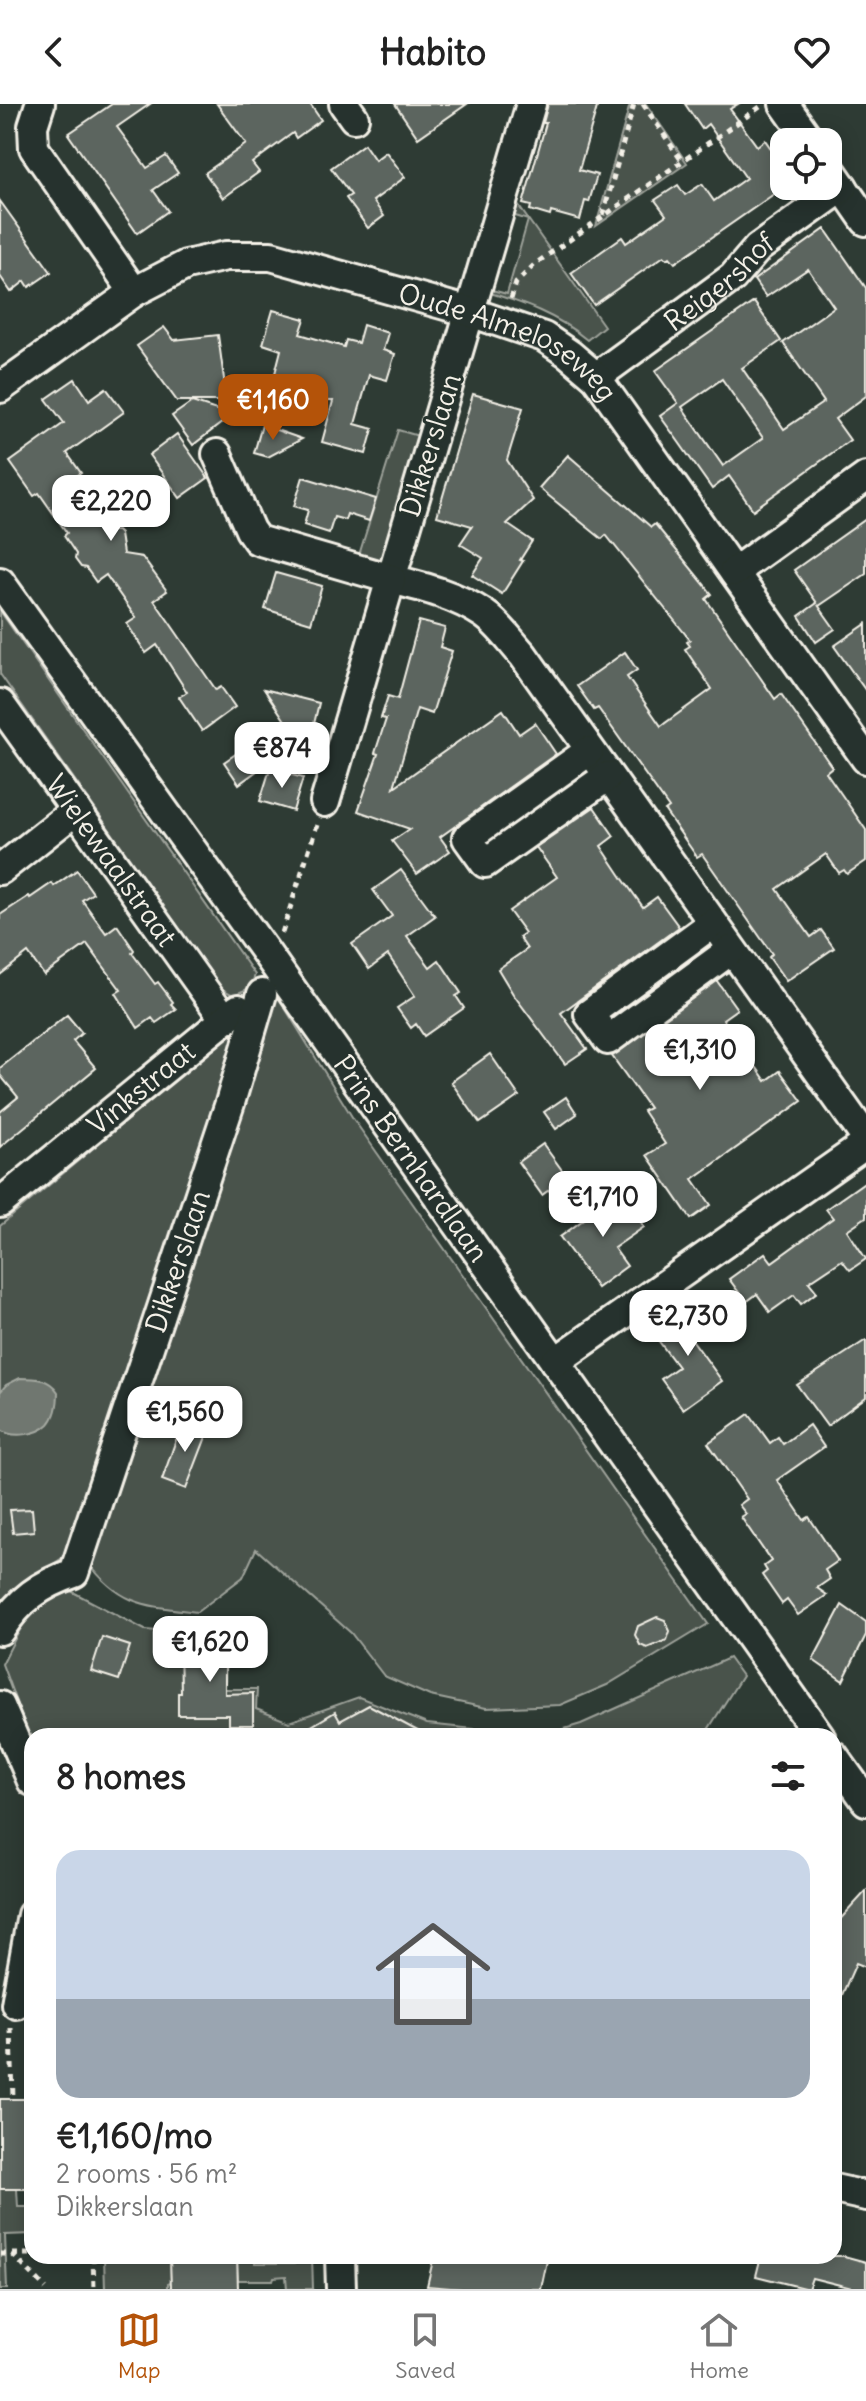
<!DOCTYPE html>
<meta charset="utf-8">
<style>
:root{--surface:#fff;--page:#f6f6f6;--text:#222;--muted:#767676;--line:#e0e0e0;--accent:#b45309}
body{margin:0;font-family:Delius,sans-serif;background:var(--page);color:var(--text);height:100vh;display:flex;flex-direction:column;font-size:30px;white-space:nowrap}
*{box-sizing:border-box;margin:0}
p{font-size:26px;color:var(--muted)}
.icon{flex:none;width:44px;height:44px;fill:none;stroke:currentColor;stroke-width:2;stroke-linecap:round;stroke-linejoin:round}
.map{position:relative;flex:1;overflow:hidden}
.sheet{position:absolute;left:24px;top:1624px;width:818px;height:536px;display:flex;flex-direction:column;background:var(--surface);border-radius:24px;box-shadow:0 4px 20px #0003}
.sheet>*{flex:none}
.tools{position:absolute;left:770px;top:24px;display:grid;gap:16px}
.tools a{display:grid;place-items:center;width:72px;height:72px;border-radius:16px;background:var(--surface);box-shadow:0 4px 20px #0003;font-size:40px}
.price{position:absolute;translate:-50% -68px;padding:0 18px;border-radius:16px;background:#fff;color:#222;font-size:26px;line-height:52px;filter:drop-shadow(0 2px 4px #0008)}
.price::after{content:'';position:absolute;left:50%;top:48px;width:24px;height:18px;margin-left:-12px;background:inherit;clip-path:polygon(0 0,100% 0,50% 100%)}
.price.current{background:var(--accent);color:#fff}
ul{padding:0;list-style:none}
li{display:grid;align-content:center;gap:16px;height:424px;padding:0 32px}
li span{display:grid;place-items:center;height:248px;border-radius:24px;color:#555}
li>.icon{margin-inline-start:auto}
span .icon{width:144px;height:144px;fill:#fffc;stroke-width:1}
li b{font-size:34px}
h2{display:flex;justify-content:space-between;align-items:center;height:96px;padding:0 32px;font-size:34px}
header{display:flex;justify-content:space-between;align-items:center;height:104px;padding:0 32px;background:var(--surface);font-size:36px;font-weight:700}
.dock{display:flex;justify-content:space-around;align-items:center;height:112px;border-top:2px solid var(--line);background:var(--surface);font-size:22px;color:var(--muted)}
.dock a{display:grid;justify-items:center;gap:4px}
.dock .current{color:var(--accent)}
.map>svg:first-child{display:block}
.green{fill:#48524c;stroke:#9ea29a;stroke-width:2}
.water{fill:#6f7770;stroke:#a4a8a0;stroke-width:2}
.building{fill:#5c655e;stroke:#f4f1e8;stroke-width:2;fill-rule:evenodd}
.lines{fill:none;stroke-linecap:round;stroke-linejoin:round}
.minor-casing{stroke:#f4f1e8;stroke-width:34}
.path{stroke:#f4f1e8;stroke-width:5;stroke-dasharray:6 6;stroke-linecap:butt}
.minor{stroke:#26332d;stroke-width:28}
.labels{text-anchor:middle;stroke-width:6;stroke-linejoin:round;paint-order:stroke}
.street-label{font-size:28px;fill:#f4f1e8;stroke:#26332d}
</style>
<header><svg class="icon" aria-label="back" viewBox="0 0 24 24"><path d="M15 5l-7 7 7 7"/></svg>Habito<svg class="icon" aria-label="heart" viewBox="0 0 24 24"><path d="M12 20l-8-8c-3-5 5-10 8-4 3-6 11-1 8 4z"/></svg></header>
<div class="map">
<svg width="866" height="2185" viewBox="0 0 866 2185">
<rect width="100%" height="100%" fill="#2e3b34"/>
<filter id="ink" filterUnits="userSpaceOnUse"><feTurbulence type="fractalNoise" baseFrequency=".0125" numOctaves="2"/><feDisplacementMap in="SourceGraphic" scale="16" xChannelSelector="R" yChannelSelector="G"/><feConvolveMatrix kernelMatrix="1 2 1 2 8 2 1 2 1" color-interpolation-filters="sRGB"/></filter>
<g filter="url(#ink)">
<g class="green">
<path d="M 630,0 L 646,0 L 687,59 L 596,122 Z"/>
<path d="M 513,94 L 604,222 L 587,236 C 557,211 523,199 487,188 L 488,185 L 507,190 L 528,116 L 509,110 Z"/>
<path d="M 398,326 L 422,333 L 383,459 L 360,459 L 359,451 Z"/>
<path d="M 0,507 L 255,871 L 250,884 L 233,891 L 222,885 L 0,570 Z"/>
<path d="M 277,891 L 354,1016 L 708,1520 L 607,1581 L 560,1601 L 486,1604 L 430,1592 L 384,1572 L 351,1529 L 256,1445 L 243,1473 L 197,1508 C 146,1502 120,1502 87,1457 L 65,1452 L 0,1497 L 0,1122 Z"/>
<path d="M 71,1487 L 145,1526 L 226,1532 L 225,1585 L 257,1585 L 256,1605 L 289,1618 L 359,1593 L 427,1620 L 502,1628 L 561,1626 L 581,1620 L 729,1554 L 742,1572 L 704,1632 L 32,1632 L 32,1641 L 2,1560 C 12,1540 31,1500 51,1490 C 56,1487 65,1488 71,1487 Z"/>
<path d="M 0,2085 L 17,2085 L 18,2103 L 29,2103 L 29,2097 L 32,2097 L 32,2130 L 5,2131 L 7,2185 L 0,2185 Z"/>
<path d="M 104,2152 L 170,2152 L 171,2178 L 168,2179 L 168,2185 L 105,2185 Z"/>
<path d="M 237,2152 L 255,2152 L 255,2159 L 294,2159 L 295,2152 L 312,2152 L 313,2185 L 287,2185 L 286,2172 L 274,2173 L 273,2176 L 238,2176 Z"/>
</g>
<path class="water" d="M 20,1274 C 36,1274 49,1274 58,1288 C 58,1299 56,1312 49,1320 C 38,1331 12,1335 0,1325 L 0,1288 L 6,1281 Z"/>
<g class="building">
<path d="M 112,0 L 150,0 L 117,23 L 147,64 L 166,52 L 178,69 L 153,86 L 168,107 L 137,129 L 68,30 Z"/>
<path d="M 217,0 L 310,0 L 321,16 L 296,34 L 293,29 L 252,59 L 259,68 L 223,94 L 205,69 L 246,40 Z"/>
<path d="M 395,0 L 467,0 L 418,34 Z"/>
<path d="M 548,0 L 598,0 L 579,66 L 597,71 L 589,98 L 585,97 L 580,116 L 551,108 L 550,112 L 530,106 L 531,102 L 523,100 L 546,19 L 543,19 Z"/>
<path d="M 685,0 L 738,0 L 730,5 L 757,42 L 765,36 L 784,63 L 784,83 L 675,159 L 670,153 L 667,155 L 664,152 L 594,201 L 571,169 L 622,133 L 626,139 L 666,111 L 655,96 L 678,81 L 685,91 L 702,80 L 714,97 L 746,74 L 708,20 L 702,25 Z"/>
<path d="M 364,40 L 375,56 L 386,48 L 405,73 L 373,97 L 384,112 L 368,124 L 346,94 L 351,91 L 331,64 Z"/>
<path d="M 0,97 L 51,168 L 29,183 L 25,177 L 11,188 L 0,172 Z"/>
<path d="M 825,125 L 866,184 L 866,292 L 835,315 L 850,336 L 753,406 L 729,372 L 712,385 L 676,334 L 660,312 L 678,299 L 655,267 L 754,198 L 781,237 L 742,264 L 784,325 L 824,298 L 783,239 L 834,203 L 808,165 L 766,193 L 754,176 ZM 722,275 L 763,334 L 723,362 L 682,303 Z"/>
<path d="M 273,206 L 305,215 L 300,230 L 344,243 L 346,236 L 358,239 L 363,221 L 388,229 L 383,246 L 395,250 L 387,276 L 369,271 L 355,320 L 373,325 L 366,350 L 322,338 L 333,297 L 268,297 L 281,246 L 263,240 Z"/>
<path d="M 164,223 L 174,236 L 218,231 L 227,297 L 177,297 L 137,242 Z"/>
<path d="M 75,275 L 89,296 L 106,284 L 124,308 L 67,349 L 81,369 L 70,376 L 74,382 L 72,383 L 101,426 L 117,427 L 120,430 L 123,450 L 142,453 L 167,487 L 154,496 L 216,586 L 221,583 L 235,603 L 202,627 L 179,593 L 187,588 L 157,541 L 146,549 L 127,520 L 136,514 L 106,471 L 96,478 L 86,464 L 81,463 L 75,455 L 76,450 L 64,432 L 67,429 L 39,389 L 34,392 L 10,358 L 64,319 L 46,295 Z"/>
<path d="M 473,290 L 523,304 L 507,356 L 533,396 L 507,420 L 532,437 L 520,456 L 523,457 L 502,490 L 472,471 L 483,454 L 460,440 L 472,422 L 437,412 Z"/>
<path d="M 192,298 L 232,311 L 193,341 L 172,312 Z"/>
<path d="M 262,321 L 302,335 L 268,353 L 254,349 Z"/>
<path d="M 177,330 L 208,374 L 180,394 L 149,351 Z"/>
<path d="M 568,351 L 651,423 L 655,420 L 712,490 L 706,495 L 775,595 L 781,590 L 832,663 L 826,668 L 866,726 L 866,757 L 847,770 L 844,766 L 839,769 L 826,750 L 777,785 L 811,833 L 821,826 L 834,844 L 786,877 L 769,853 L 772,850 L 702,750 L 697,753 L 665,707 L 669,704 L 598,604 L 594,606 L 577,582 L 625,548 L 637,566 L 627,573 L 661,622 L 712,585 L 685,545 L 690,542 L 687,538 L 690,536 L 606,431 L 602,435 L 539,384 Z"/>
<path d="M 303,373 L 376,395 L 369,417 L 347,410 L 345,416 L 334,413 L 329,429 L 304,421 L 308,406 L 294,402 Z"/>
<path d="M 866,415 L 866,470 L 819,502 L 818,501 L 835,525 L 816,538 L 799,512 L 817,499 L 794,466 Z"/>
<path d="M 276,469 L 322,482 L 311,519 L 265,505 Z"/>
<path d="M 419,517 L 445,524 L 440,543 L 452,547 L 432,610 L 417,605 L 394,683 L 503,606 L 519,630 L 535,619 L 556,650 L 440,733 L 450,747 L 417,770 L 392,737 L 410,725 L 358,707 L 378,650 L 375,649 L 386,615 L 381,614 L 388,592 L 398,595 Z"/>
<path d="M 866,520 L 866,587 L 834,542 Z"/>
<path d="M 264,585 L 319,599 L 313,624 L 286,618 Z"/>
<path d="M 265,630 L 280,650 L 239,680 L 224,658 Z"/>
<path d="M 270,665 L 303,674 L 293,707 L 260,697 Z"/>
<path d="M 594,703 L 614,732 L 601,742 L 623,775 L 643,803 L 657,793 L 679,823 L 561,909 L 587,945 L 565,960 L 513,890 L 498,865 L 527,845 L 519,833 L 525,829 L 509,807 L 557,773 L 536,743 Z"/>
<path d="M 77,766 L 93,789 L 82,796 L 106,829 L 117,821 L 134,846 L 132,849 L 155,880 L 158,878 L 173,898 L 171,900 L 176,905 L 156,919 L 152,914 L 138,924 L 116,889 L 121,886 L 87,840 L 44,871 L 28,849 L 0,871 L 0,811 L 29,792 L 30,794 L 52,779 L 54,782 Z"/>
<path d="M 401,766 L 435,812 L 407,832 L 430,863 L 439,856 L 461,889 L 456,892 L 464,904 L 424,932 L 416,920 L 411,924 L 397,904 L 415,892 L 388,851 L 369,865 L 352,840 L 392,812 L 373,786 Z"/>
<path d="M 717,877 L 737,905 L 723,915 L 766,977 L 780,967 L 802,997 L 693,1075 L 711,1101 L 691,1115 L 647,1051 L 665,1040 L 643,1007 L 649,1004 L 612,952 Z"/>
<path d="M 67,911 L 82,929 L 73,937 L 96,964 L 0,1043 L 0,1008 L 18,993 L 0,971 L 0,964 Z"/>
<path d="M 490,950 L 519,992 L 480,1019 L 451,978 Z"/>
<path d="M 566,993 L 577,1010 L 556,1025 L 544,1008 Z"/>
<path d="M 543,1040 L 567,1073 L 542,1091 L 518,1058 Z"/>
<path d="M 866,1077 L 866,1113 L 847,1126 L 866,1155 L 850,1166 L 842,1156 L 809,1178 L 817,1188 L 801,1200 L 794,1191 L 770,1208 L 757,1190 L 746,1198 L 729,1175 L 765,1149 L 772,1158 L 833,1114 L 826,1105 Z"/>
<path d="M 621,1088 L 644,1123 L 614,1144 L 627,1162 L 597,1184 L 560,1133 Z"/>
<path d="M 699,1200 L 712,1218 L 691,1234 L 722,1277 L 683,1305 L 661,1275 L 678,1263 L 655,1232 Z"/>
<path d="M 866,1236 L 866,1293 L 827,1322 L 797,1281 Z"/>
<path d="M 749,1310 L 770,1339 L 778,1333 L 783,1340 L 809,1321 L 824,1343 L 777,1376 L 804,1416 L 809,1413 L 838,1457 L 825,1466 L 830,1475 L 817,1484 L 827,1491 L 798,1511 L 787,1496 L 782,1500 L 762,1471 L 767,1467 L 764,1462 L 771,1457 L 741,1413 L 746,1410 L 739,1401 L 747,1395 L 708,1339 Z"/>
<path d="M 183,1316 L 209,1325 L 186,1385 L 162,1376 Z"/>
<path d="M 32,1405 L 34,1427 L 13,1429 L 10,1406 Z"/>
<path d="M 842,1501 L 866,1518 L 866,1531 L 843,1577 L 813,1556 Z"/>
<path d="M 657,1513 L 665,1516 L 670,1527 L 667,1536 L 647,1544 L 640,1541 L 635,1531 L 638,1522 Z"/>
<path d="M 102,1533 L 130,1542 L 119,1576 L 91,1567 Z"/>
<path d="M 180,1536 L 225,1536 L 225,1590 L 253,1589 L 253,1621 L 229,1621 L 229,1611 L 178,1611 L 178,1589 L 181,1589 Z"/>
<path d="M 369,1601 L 427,1632 L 295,1632 L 335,1608 L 340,1617 Z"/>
<path d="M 866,1787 L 866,1863 L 856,1859 L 834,1909 L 834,1822 Z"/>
<rect x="0" y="1995" width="32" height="90"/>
<path d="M 170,2152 L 237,2152 L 238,2185 L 171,2185 Z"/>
<path d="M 434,2152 L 548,2152 L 541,2185 L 462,2185 L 427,2182 Z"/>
<path d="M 761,2152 L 844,2152 L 866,2158 L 866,2185 L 856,2185 L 812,2174 L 808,2185 L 756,2172 Z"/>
</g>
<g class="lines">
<defs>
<g id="minor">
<path d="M 40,0 L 33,22 L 34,44 L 134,188"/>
<path d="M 344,0 L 354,14"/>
<path d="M 531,0 L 391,475 C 423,483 456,491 484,510 C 499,520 511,538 523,551 L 866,1034"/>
<path d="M 784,0 L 811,38"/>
<path d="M 828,62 L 866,117"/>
<path id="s1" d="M 596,273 L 733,173 L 758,144 L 843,83"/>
<path id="s2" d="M 0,284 L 134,188 L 186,161 L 226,152 L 271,152 L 470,208 L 544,233 L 569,250 L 596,273 L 866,655"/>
<path d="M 217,350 L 250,426 L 257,436 L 391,475 L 325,698"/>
<path d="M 734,468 L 866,373"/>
<path id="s3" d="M 0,478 L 264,846 L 820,1632"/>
<path id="s4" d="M 0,600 L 224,914"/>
<path d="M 589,647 L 467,734 L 485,759 L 608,672"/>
<path d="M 0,766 L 76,706"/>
<path d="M 713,819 L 589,910 L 608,936 L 731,846"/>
<path id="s5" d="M 0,1099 L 238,905"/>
<path d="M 555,1258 L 866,1040"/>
<path id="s6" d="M 0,1526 C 19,1496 41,1480 74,1469 L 230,999 L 262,890"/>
<path d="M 0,1602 L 32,1677"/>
<path d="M 834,1652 L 866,1697"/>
<path d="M 16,1900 L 32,1811"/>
<path d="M 834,2085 L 866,2092"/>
<path d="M 340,2152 L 341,2185"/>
</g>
</defs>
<use href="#minor" class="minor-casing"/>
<g class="path">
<path d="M 643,0 L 682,57"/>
<path d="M 603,111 L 634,0"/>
<path d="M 511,195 L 516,179 L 535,160 L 760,3"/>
<path d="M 282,829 L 317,721"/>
<path d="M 11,1924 L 13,1995"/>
<path d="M 0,2150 L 32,2150"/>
<path d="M 12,2150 L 46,2185"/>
<path d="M 93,2152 L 94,2185"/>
</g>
<use href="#minor" class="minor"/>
</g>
</g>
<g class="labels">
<g class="street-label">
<text dy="10" stroke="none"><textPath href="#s1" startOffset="156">Reigershof</textPath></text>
<text dy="10" stroke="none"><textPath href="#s2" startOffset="564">Oude Almeloseweg</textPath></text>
<text transform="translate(430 341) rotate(-73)" y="10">Dikkerslaan</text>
<text dy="10" stroke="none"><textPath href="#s4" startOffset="192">Wielewaalstraat</textPath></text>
<text dy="10" stroke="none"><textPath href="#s5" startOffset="182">Vinkstraat</textPath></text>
<text dy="10" stroke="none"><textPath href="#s3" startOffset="708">Prins Bernhardlaan</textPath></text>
<text dy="10" stroke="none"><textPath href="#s6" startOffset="424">Dikkerslaan</textPath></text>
</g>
</g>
</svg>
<div class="tools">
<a><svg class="icon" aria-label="locate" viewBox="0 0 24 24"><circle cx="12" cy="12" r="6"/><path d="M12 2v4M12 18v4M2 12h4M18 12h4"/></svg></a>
</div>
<b class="price current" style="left:273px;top:338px">€1,160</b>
<b class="price" style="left:111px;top:439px">€2,220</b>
<b class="price" style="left:282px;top:686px">€874</b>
<b class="price" style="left:700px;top:988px">€1,310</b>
<b class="price" style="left:603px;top:1135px">€1,710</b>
<b class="price" style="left:688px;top:1254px">€2,730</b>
<b class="price" style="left:185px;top:1350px">€1,560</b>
<b class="price" style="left:210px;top:1580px">€1,620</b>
<section class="sheet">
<h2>8 homes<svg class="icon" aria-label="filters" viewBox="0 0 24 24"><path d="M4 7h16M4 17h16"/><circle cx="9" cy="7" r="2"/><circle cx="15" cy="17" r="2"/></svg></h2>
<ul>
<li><span style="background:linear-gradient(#c9d6e8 60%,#9aa5b1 0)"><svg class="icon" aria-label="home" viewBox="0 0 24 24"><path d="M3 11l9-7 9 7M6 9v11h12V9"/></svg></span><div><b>€1,160/mo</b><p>2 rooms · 56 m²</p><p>Dikkerslaan</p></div></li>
</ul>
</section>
</div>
<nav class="dock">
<a class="current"><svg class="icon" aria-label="map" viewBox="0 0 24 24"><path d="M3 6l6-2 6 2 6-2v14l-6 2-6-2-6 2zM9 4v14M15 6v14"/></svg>Map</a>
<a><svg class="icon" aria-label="saved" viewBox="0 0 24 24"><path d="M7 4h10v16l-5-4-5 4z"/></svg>Saved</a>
<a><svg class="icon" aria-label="home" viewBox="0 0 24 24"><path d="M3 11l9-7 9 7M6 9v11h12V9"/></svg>Home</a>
</nav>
